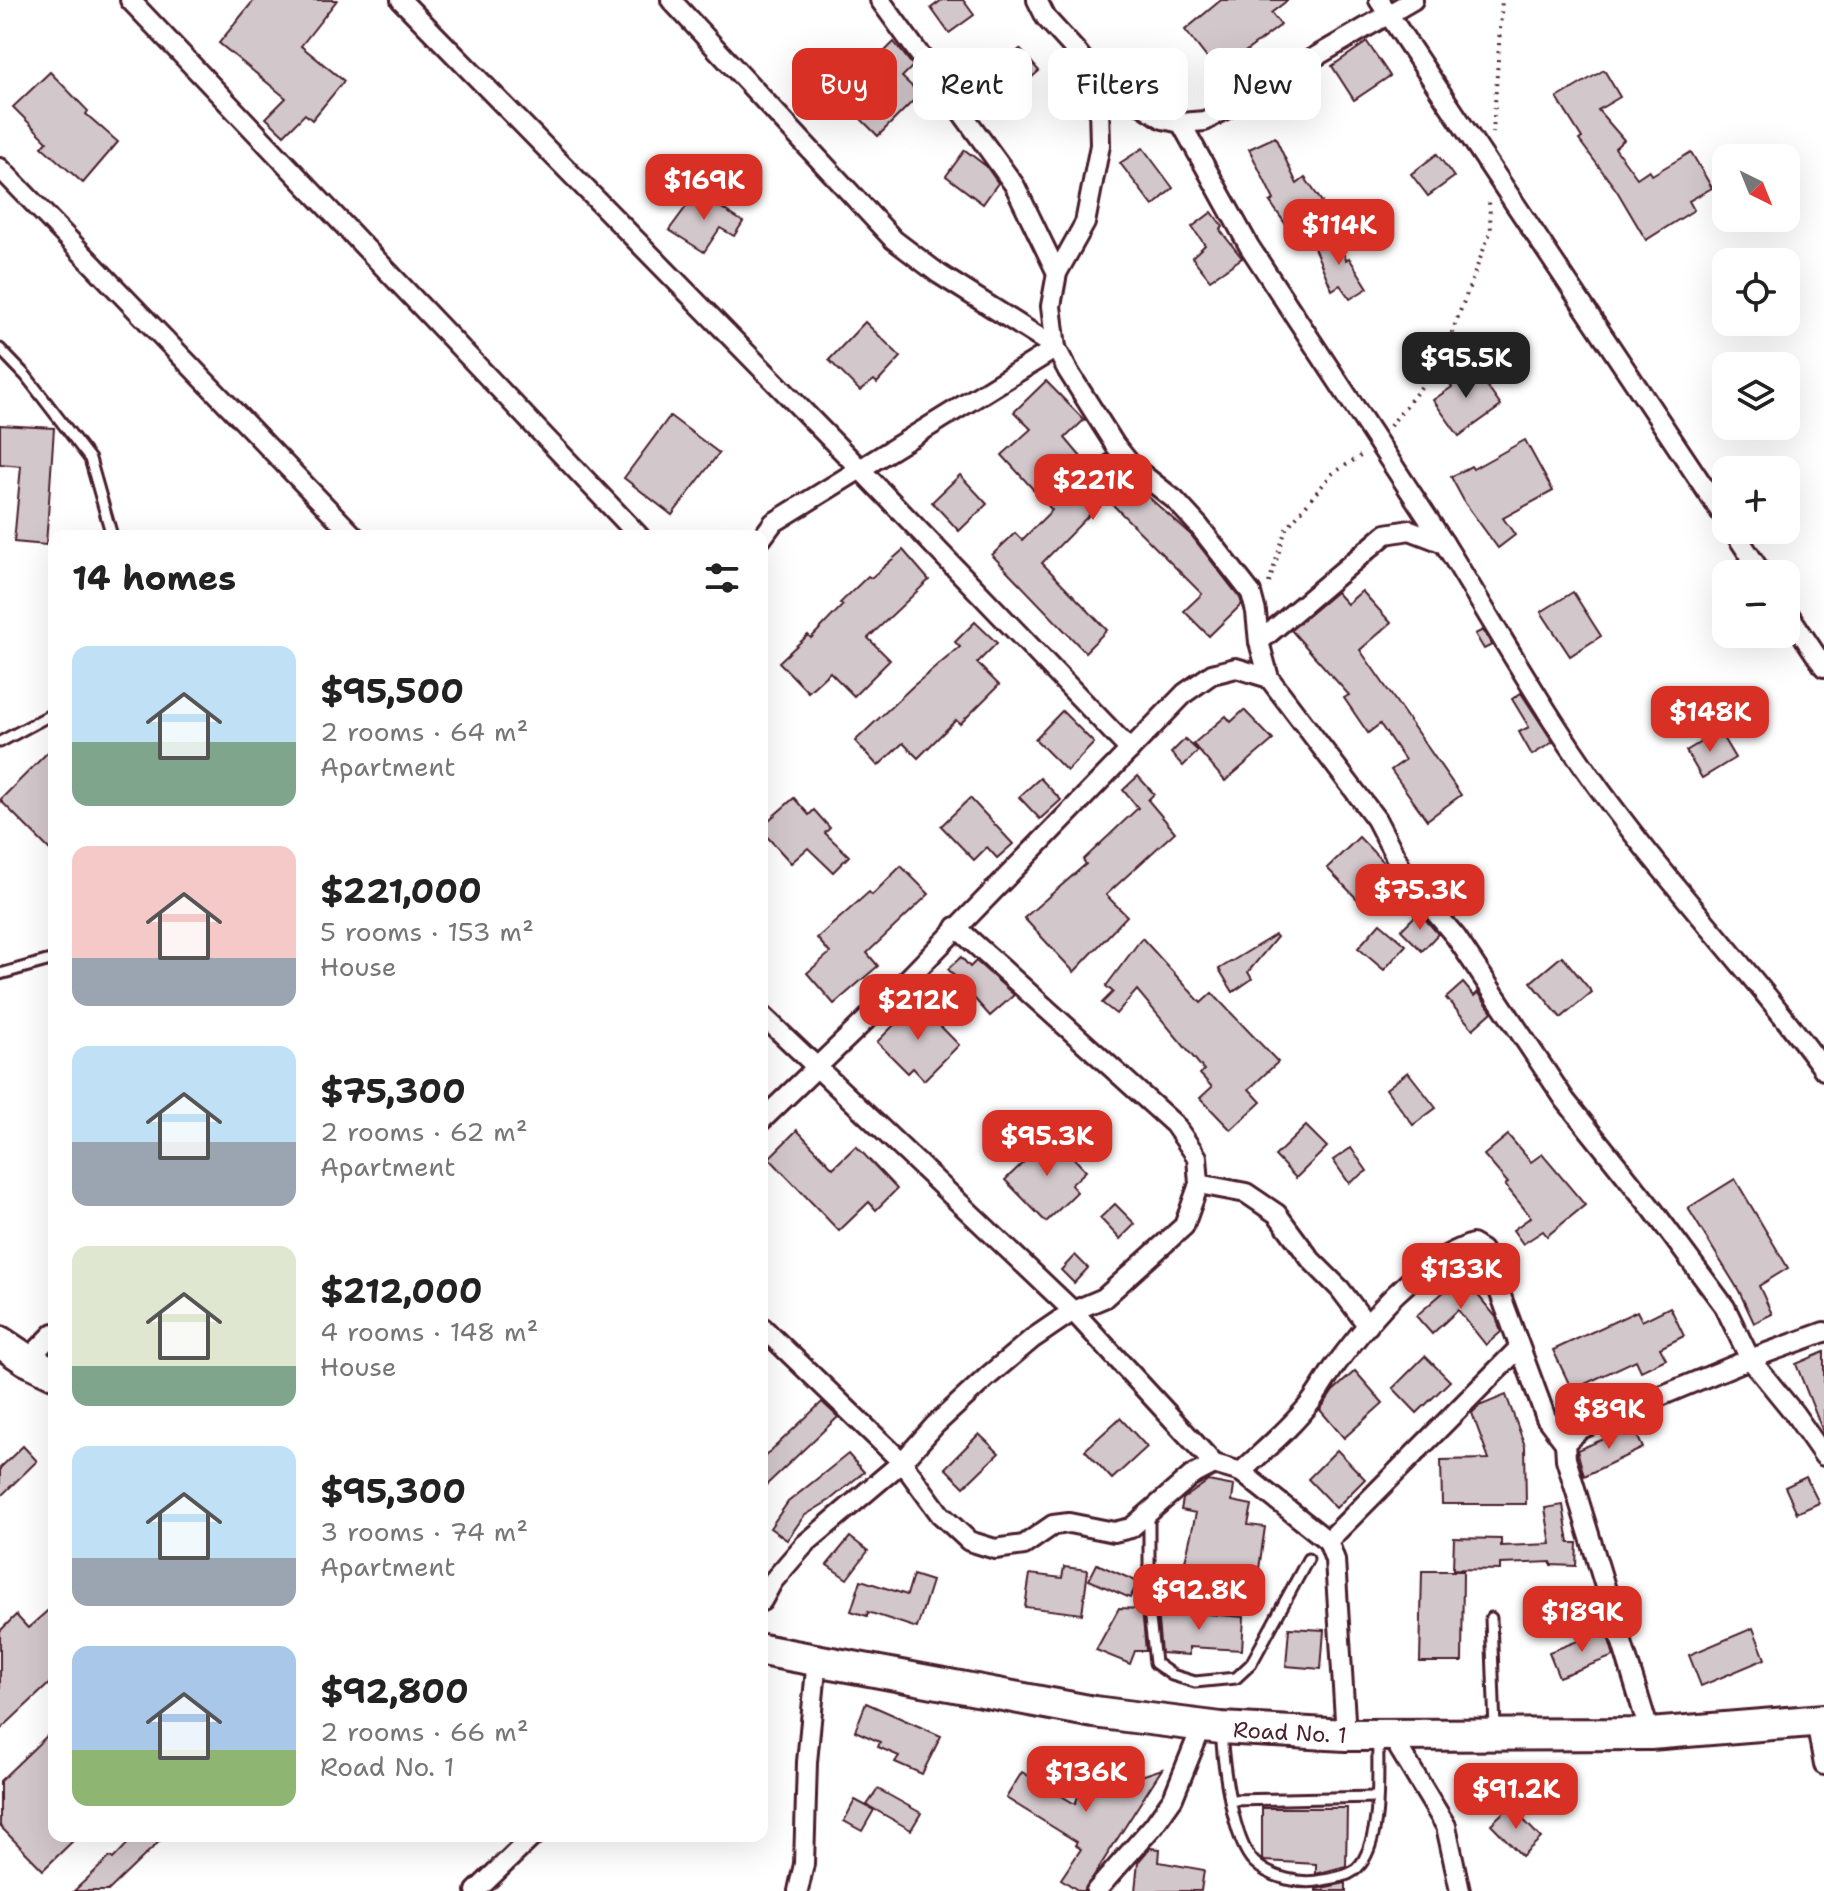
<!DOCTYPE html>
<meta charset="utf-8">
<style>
:root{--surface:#fff;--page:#f6f6f6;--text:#222;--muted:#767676;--accent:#d93025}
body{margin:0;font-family:"Shantell Sans",sans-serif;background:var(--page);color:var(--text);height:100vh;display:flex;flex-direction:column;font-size:30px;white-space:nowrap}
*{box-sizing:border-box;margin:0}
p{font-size:26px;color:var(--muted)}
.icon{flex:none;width:44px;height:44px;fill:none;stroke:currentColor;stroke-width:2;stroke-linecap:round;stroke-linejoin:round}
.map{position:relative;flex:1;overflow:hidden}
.panel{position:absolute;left:48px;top:530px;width:720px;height:1312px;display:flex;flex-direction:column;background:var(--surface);border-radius:16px;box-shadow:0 8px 32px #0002}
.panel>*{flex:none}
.guide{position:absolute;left:792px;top:48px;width:760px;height:72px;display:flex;gap:16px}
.needle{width:52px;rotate:137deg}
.controls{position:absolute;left:1712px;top:144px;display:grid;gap:16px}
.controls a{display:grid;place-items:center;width:88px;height:88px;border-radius:16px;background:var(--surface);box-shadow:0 8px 32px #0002;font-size:40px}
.price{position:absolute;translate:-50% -68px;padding:0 18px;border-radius:16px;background:var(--accent);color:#fff;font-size:26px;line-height:52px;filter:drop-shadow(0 2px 4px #0008)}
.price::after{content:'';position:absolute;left:50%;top:48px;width:24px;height:18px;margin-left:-12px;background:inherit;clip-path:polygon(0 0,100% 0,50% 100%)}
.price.current{background:#222;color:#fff}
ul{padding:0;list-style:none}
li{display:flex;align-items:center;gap:24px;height:200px;padding:0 24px}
li span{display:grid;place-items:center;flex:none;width:224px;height:160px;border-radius:16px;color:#555}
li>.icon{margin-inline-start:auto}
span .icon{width:96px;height:96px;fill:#fffc;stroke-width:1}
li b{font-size:34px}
h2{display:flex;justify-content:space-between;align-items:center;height:96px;padding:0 24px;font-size:34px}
.pill{padding:0 28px;border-radius:16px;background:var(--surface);box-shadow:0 8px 32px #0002;font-size:28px;line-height:72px}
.pill.current{background:var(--accent);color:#fff}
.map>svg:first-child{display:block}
.building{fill:#d2c7cb;stroke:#4a1f2b;stroke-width:2}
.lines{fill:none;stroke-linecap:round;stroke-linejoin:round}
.service-casing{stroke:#4a1f2b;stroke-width:15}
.minor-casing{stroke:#4a1f2b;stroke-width:24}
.trunk-casing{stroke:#4a1f2b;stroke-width:36}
.path{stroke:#4a1f2b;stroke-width:4;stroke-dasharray:2 6;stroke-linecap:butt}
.service{stroke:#fff;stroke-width:9}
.minor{stroke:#fff;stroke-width:18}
.trunk{stroke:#fff;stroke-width:30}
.labels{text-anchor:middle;stroke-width:6;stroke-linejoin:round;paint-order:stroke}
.street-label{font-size:22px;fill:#4a1f2b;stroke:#fff}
</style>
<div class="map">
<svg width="1824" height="1891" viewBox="0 0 1824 1891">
<rect width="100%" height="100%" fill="#fff"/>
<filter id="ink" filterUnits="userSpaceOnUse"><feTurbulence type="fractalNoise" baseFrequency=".0125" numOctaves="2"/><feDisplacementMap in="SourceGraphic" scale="16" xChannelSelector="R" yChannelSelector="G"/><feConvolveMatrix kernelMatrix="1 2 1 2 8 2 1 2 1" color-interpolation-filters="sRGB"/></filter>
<g filter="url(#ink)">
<g class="building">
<path d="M 254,0 L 337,0 L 301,46 L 344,81 L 312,120 L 305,114 L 284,135 L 266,118 L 286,98 L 219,43 Z"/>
<path d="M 942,0 L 963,0 L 974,15 L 949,33 L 931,8 Z"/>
<path d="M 1221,0 L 1288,0 L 1271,13 L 1281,25 L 1218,72 L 1185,30 Z"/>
<path d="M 894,42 L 913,66 L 902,77 L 920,94 L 878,136 L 849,107 L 879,77 L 869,67 Z"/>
<path d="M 1367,42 L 1390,76 L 1354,100 L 1332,66 Z"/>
<path d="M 1020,49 L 1039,71 L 1014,93 L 995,71 Z"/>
<path d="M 1604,70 L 1620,97 L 1598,110 L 1624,140 L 1615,148 L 1637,178 L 1649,170 L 1652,175 L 1691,152 L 1712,188 L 1689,201 L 1694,210 L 1646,240 L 1617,191 L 1579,140 L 1582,138 L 1557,98 Z"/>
<path d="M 50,72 L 88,111 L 86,114 L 118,142 L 83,183 L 42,147 L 47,141 L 13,107 Z"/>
<path d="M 1275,137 L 1297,184 L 1305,178 L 1322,202 L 1287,226 L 1270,202 L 1274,200 L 1249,149 Z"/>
<path d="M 1143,148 L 1173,188 L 1153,206 L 1120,163 Z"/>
<path d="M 965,150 L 986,166 L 998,183 L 983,204 L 946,176 Z"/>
<path d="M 1437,154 L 1454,177 L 1428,196 L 1411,174 Z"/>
<path d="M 697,192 L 743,222 L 734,236 L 720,228 L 704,252 L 669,230 Z"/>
<path d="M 1212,212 L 1223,227 L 1220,230 L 1242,258 L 1210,280 L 1192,257 L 1205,245 L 1192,227 Z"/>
<path d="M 1336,234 L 1346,260 L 1349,258 L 1368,288 L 1350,299 L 1340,285 L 1332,290 L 1312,243 Z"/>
<path d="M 865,322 L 901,357 L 877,383 L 874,380 L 860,391 L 829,360 Z"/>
<path d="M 1469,361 L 1501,406 L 1459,436 L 1433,400 L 1452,387 L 1446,378 Z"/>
<path d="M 1046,381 L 1084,420 L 1065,438 L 1091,469 L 1106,454 L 1124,475 L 1191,535 L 1240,598 L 1242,604 L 1209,636 L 1184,611 L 1202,594 L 1106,498 L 1042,563 L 1107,630 L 1085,652 L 992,555 L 1015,533 L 1022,540 L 1052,510 L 1002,455 L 1031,429 L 1014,412 Z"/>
<path d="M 670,416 L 719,453 L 672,515 L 624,478 Z"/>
<path d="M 0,425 L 54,428 L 46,545 L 14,542 L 21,466 L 0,464 Z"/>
<path d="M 1525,440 L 1553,491 L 1503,518 L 1515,535 L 1498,548 L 1465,503 L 1451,477 L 1471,466 L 1473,469 Z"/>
<path d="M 960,475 L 987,504 L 959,531 L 932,502 Z"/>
<path d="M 903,550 L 929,580 L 868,638 L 890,660 L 854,696 L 830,672 L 808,692 L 779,662 L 808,635 L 811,638 L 843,605 L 840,603 L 868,576 L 871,578 Z"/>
<path d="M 1362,591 L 1391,623 L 1360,650 L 1461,795 L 1427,820 L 1391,770 L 1405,760 L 1380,724 L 1368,733 L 1344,698 L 1349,695 L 1291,630 L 1336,592 L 1347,604 Z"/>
<path d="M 1573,592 L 1601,636 L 1570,656 L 1541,612 Z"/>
<path d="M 975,622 L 997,643 L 977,663 L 999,685 L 960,724 L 956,720 L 918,758 L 903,743 L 878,766 L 855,741 L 913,686 L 960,647 L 955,642 Z"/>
<path d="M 1483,630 L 1492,645 L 1484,649 L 1475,634 Z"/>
<path d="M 1521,693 L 1553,742 L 1532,755 L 1519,732 L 1529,727 L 1512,699 Z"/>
<path d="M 1244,710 L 1273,740 L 1225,781 L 1193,744 L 1226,716 L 1231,722 Z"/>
<path d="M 1062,711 L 1094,743 L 1067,771 L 1035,739 Z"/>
<path d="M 1719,731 L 1735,758 L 1702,778 L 1686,751 Z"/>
<path d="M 1185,739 L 1198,751 L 1183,766 L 1171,753 Z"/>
<path d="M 54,746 L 54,854 L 0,800 Z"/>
<path d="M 1138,776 L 1154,794 L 1148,800 L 1175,832 L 1106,895 L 1127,916 L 1074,972 L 1024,918 L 1086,864 L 1083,860 L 1138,808 L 1123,790 Z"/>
<path d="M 1040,778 L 1061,800 L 1040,819 L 1019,797 Z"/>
<path d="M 794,798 L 809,815 L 814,810 L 830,828 L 825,833 L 849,856 L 833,872 L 808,848 L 791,863 L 762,831 L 762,826 Z"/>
<path d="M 970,798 L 1013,844 L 997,858 L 987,847 L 974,860 L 941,826 Z"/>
<path d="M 1359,837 L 1387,866 L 1394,879 L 1365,907 L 1327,868 Z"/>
<path d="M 901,866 L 929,894 L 867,953 L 878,966 L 834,1004 L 807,973 L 830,953 L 817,938 L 869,892 L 872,895 Z"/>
<path d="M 1419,912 L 1438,934 L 1422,951 L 1401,930 Z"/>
<path d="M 1380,923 L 1406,945 L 1384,970 L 1358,948 Z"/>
<path d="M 1275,935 L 1277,937 L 1248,972 L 1252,979 L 1233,992 L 1219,969 Z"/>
<path d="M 1142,938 L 1201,1003 L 1212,993 L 1278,1062 L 1249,1089 L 1261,1102 L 1231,1130 L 1200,1098 L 1212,1087 L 1200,1074 L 1204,1070 L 1137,990 L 1116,1014 L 1102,1003 L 1113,992 L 1106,986 Z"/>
<path d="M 1562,956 L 1592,992 L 1561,1018 L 1531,982 Z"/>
<path d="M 961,957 L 970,967 L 976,961 L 1014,995 L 990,1016 L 948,969 Z"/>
<path d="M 1463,983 L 1474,996 L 1478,992 L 1492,1012 L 1473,1029 L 1446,998 Z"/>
<path d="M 917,1002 L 959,1045 L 924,1080 L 913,1068 L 908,1073 L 877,1042 Z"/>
<path d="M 1408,1072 L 1436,1108 L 1413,1125 L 1386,1089 Z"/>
<path d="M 1306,1126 L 1327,1147 L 1296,1178 L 1275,1156 Z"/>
<path d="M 797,1130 L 833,1168 L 856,1146 L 897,1189 L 876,1210 L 869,1202 L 839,1231 L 769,1158 Z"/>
<path d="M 1052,1135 L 1086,1171 L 1071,1185 L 1077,1192 L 1046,1222 L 1005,1180 Z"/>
<path d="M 1508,1135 L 1531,1162 L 1542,1154 L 1585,1205 L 1547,1236 L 1543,1231 L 1523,1244 L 1513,1230 L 1531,1217 L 1505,1185 L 1508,1183 L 1484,1155 Z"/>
<path d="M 1351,1148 L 1367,1171 L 1349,1183 L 1333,1160 Z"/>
<path d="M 1735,1179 L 1788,1268 L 1759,1286 L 1772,1314 L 1754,1323 L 1739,1291 L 1688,1208 Z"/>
<path d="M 1115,1204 L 1135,1224 L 1120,1239 L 1100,1218 Z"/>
<path d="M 1075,1255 L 1088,1268 L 1074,1283 L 1061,1270 Z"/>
<path d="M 1462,1276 L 1496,1317 L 1501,1332 L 1486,1345 L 1458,1310 L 1432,1334 L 1416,1316 Z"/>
<path d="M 1670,1307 L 1684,1336 L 1660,1348 L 1666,1359 L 1641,1371 L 1636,1360 L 1572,1390 L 1553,1350 L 1637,1311 L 1642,1321 Z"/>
<path d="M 1824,1352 L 1824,1431 L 1823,1432 L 1796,1364 Z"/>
<path d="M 1425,1356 L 1450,1381 L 1417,1413 L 1393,1388 Z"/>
<path d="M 1355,1371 L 1383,1403 L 1344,1438 L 1320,1410 L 1333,1391 Z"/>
<path d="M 1506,1395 L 1525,1446 L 1526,1504 L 1442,1504 L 1441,1460 L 1489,1459 L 1472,1413 L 1479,1406 Z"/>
<path d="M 822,1402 L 838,1417 L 762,1489 L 762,1459 Z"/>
<path d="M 1120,1418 L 1147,1447 L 1112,1479 L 1085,1450 Z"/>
<path d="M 1633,1427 L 1643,1448 L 1584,1476 L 1577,1450 Z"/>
<path d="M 979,1434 L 999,1453 L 964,1487 L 945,1468 Z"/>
<path d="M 23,1446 L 37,1461 L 0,1497 L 0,1468 Z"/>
<path d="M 1337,1450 L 1365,1479 L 1336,1508 L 1308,1479 Z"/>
<path d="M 848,1454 L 864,1472 L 830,1500 L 804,1516 L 787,1540 L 770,1528 L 788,1502 Z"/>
<path d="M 1806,1477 L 1819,1503 L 1797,1513 L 1785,1487 Z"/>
<path d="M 1208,1481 L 1234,1486 L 1232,1501 L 1252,1505 L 1248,1525 L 1265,1527 L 1258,1576 L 1185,1561 L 1196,1513 L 1181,1510 L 1183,1499 Z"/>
<path d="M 1563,1505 L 1569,1543 L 1577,1543 L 1576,1566 L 1551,1565 L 1551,1562 L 1500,1564 L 1500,1570 L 1453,1569 L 1454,1538 L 1501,1539 L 1501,1546 L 1551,1544 L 1545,1508 Z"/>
<path d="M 850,1537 L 868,1551 L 847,1579 L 827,1565 Z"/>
<path d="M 1097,1564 L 1138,1582 L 1130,1598 L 1089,1580 Z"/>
<path d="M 1064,1567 L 1088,1570 L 1082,1614 L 1025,1607 L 1030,1574 L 1062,1578 Z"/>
<path d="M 1422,1571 L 1463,1571 L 1462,1662 L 1420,1662 Z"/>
<path d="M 913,1575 L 932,1581 L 917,1628 L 868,1612 L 867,1616 L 851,1611 L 861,1580 L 907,1595 Z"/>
<path d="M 54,1605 L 54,1679 L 0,1730 L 0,1631 L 16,1615 L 28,1628 Z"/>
<path d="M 1119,1608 L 1142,1609 L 1146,1651 L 1135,1651 L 1130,1664 L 1096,1650 Z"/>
<path d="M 1157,1610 L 1244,1617 L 1242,1650 L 1189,1647 L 1189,1655 L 1161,1653 Z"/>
<path d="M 1289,1628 L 1324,1630 L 1321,1669 L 1286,1666 Z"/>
<path d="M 1753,1628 L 1765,1659 L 1701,1686 L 1689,1655 Z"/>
<path d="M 1606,1630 L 1614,1656 L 1559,1677 L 1549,1652 Z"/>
<path d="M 866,1703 L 941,1736 L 922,1774 L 895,1762 L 899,1756 L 878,1747 L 880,1742 L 855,1731 Z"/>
<path d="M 54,1729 L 54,1836 L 78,1836 L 43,1870 L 0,1826 L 0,1781 Z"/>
<path d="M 1093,1762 L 1132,1779 L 1162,1769 L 1084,1891 L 1079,1891 L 1061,1879 L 1081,1849 L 1075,1845 L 1077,1842 L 1006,1798 L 1022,1772 L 1075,1804 Z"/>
<path d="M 878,1789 L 921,1813 L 911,1830 L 867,1805 Z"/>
<path d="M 855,1800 L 874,1810 L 862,1831 L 844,1821 Z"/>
<path d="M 1510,1806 L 1541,1838 L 1522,1856 L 1491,1824 Z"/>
<path d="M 1262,1808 L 1347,1808 L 1346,1866 L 1316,1874 L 1316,1864 L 1265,1861 L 1262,1859 Z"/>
<path d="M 135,1836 L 165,1836 L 108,1891 L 74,1891 L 110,1857 L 113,1859 Z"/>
<path d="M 1150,1848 L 1160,1849 L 1159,1862 L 1204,1870 L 1201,1891 L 1135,1891 L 1138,1862 Z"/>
<path d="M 1346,1883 L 1346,1891 L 1316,1891 L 1316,1889 Z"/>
</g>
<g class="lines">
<defs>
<g id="service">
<path d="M 0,349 L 26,376 L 90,459 L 112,536"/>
<path d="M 0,742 L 54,713"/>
<path d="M 0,974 L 54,959"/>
<path d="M 1149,1516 L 1149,1610 L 1155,1663 L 1172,1675 L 1195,1682 L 1236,1678 L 1251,1664 L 1308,1559"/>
<path d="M 1491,1618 L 1495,1730"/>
<path d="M 1221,1732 C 1223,1762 1232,1840 1254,1862 C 1270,1878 1301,1885 1323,1880 C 1339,1877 1355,1876 1364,1859 C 1382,1828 1377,1774 1378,1738"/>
<path d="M 1231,1800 L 1376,1797"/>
</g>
<g id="minor">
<path d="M 130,0 L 639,536"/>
<path d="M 401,0 L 860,469 L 1130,750"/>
<path d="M 671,0 L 894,240 L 939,274 L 1056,348 L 773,523 L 762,538"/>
<path d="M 880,0 L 1015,186 L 1057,273"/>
<path d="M 1037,0 L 1046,18 L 1077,52 L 1094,74 L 1099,106 L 1100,145 L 1085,223 L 1057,273 L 1051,306 L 1056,348 L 1068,371 L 1115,445 L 1132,466 L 1175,500 L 1198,525 L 1251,593 L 1256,612 L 1259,642 L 1269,678"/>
<path d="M 1379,0 L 1726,520"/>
<path d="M 1094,74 L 1163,119 L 1181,123 L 1205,121 L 1413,0"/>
<path d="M 1181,123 L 1249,246 L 1444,543"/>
<path d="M 0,168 L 354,536"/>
<path d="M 1733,530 L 1762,574"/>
<path d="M 1786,610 L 1824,667"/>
<path d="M 1259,642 L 1386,534 L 1410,530 L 1444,543 C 1502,636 1555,733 1622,819 C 1687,905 1761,983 1824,1070"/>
<path d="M 762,1015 L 1073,1311 L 1214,1464"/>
<path d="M 762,1120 L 899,988 L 1185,693 L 1212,674 L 1236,668 L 1269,678 L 1376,819 L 1407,879 L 1456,937 L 1565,1100 L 1653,1210 L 1725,1307 L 1750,1359 L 1794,1413 L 1824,1456"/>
<path d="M 1199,1184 L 1246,1193 L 1277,1214 L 1311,1260 L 1340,1289 L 1368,1326"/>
<path d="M 762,1327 L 902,1462 L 940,1514 L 969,1541 L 995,1549 L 1024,1545 L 1053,1525 L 1069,1523 L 1114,1532 L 1131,1528 L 1191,1476 L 1214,1464 L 1241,1472 L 1260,1487 L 1328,1541 L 1335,1560 L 1346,1735"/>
<path d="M 27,1360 L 54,1333"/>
<path d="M 1241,1472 C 1265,1449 1291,1428 1311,1402 C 1320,1390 1327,1377 1335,1366 C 1371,1318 1414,1264 1472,1244 L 1482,1250 L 1488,1261 L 1546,1418 L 1565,1443"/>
<path d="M 1328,1541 L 1519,1348"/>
<path d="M 762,1601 L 773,1581 L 805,1544 L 902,1462 L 935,1425 L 987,1377 L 1032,1339 L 1073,1311 L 1104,1298 L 1184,1226 L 1199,1184 L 1197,1157 L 1174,1124 L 956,927"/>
<path d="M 1816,1721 L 1824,1765"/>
<path d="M 1650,1734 L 1566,1459 L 1565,1443 L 1581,1429 L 1750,1359 L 1824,1332"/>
<path d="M 1391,1735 L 1446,1826 L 1460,1891"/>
<path d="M 476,1891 L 533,1836"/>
<path d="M 798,1891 L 804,1864 L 807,1762 L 817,1659"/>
<path d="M 1096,1891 L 1154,1825 L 1173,1798 L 1202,1726"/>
</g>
<g id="trunk">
<path d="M 0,1342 L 27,1360 L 54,1373"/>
<path d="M 762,1650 L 1094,1712 L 1221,1728 L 1346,1735 L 1650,1734 L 1824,1720"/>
</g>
</defs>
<use href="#service" class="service-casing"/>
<use href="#minor" class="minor-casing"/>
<use href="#trunk" class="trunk-casing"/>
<g class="path">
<path d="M 1493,133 L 1502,0"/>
<path d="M 1390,426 L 1429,377 L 1445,351 L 1491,230 L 1489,202"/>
<path d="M 1269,583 L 1286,529 L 1332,474 L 1362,455"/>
</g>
<use href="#service" class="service"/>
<use href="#minor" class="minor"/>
<use href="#trunk" class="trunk"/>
</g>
</g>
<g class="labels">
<g class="street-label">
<text transform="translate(1290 1732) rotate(3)" y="8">Road No. 1</text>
</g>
</g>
</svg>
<div class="controls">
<a><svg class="needle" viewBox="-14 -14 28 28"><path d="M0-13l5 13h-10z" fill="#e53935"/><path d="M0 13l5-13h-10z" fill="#767676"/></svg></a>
<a><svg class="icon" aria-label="locate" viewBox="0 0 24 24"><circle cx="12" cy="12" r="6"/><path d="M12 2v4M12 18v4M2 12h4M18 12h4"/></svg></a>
<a><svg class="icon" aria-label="layers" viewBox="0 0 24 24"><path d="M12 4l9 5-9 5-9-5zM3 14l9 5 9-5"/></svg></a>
<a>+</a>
<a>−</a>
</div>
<b class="price" style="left:704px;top:222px">$169K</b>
<b class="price" style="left:1339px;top:267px">$114K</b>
<b class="price current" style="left:1466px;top:400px">$95.5K</b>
<b class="price" style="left:1093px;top:522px">$221K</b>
<b class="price" style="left:1710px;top:754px">$148K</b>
<b class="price" style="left:1420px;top:932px">$75.3K</b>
<b class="price" style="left:918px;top:1042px">$212K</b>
<b class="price" style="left:1047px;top:1178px">$95.3K</b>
<b class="price" style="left:1461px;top:1311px">$133K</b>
<b class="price" style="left:1609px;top:1451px">$89K</b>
<b class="price" style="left:1199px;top:1632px">$92.8K</b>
<b class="price" style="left:1582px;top:1654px">$189K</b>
<b class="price" style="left:1086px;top:1814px">$136K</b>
<b class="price" style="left:1516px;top:1831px">$91.2K</b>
<div class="guide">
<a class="pill current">Buy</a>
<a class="pill">Rent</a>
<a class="pill">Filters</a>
<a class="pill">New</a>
</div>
<section class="panel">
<h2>14 homes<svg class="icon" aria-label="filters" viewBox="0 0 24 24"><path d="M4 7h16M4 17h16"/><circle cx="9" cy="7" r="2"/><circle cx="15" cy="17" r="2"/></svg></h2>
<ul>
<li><span style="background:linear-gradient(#bfe0f5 60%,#7fa58c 0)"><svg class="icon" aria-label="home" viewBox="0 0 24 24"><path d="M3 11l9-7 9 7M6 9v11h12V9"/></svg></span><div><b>$95,500</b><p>2 rooms · 64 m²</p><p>Apartment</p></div></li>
<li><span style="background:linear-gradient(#f6c9c9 70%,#9aa5b1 0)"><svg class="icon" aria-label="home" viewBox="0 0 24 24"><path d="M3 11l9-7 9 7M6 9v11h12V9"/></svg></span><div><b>$221,000</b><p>5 rooms · 153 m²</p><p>House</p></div></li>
<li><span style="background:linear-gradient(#bfe0f5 60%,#9aa5b1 0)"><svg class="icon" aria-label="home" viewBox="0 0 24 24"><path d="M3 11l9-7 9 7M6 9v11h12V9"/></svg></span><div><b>$75,300</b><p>2 rooms · 62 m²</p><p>Apartment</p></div></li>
<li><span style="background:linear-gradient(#dfe7d0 75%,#7fa58c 0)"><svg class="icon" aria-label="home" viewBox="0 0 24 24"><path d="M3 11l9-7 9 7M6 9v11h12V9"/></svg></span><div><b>$212,000</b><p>4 rooms · 148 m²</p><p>House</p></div></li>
<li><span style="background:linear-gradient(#bfe0f5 70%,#9aa5b1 0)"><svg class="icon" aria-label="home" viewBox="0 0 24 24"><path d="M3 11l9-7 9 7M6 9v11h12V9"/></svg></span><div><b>$95,300</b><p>3 rooms · 74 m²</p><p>Apartment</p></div></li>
<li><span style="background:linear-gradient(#a9c7e8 65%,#8fb573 0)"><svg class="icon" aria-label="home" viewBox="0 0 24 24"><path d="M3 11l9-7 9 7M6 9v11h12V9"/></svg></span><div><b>$92,800</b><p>2 rooms · 66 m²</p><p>Road No. 1</p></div></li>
</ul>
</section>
</div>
